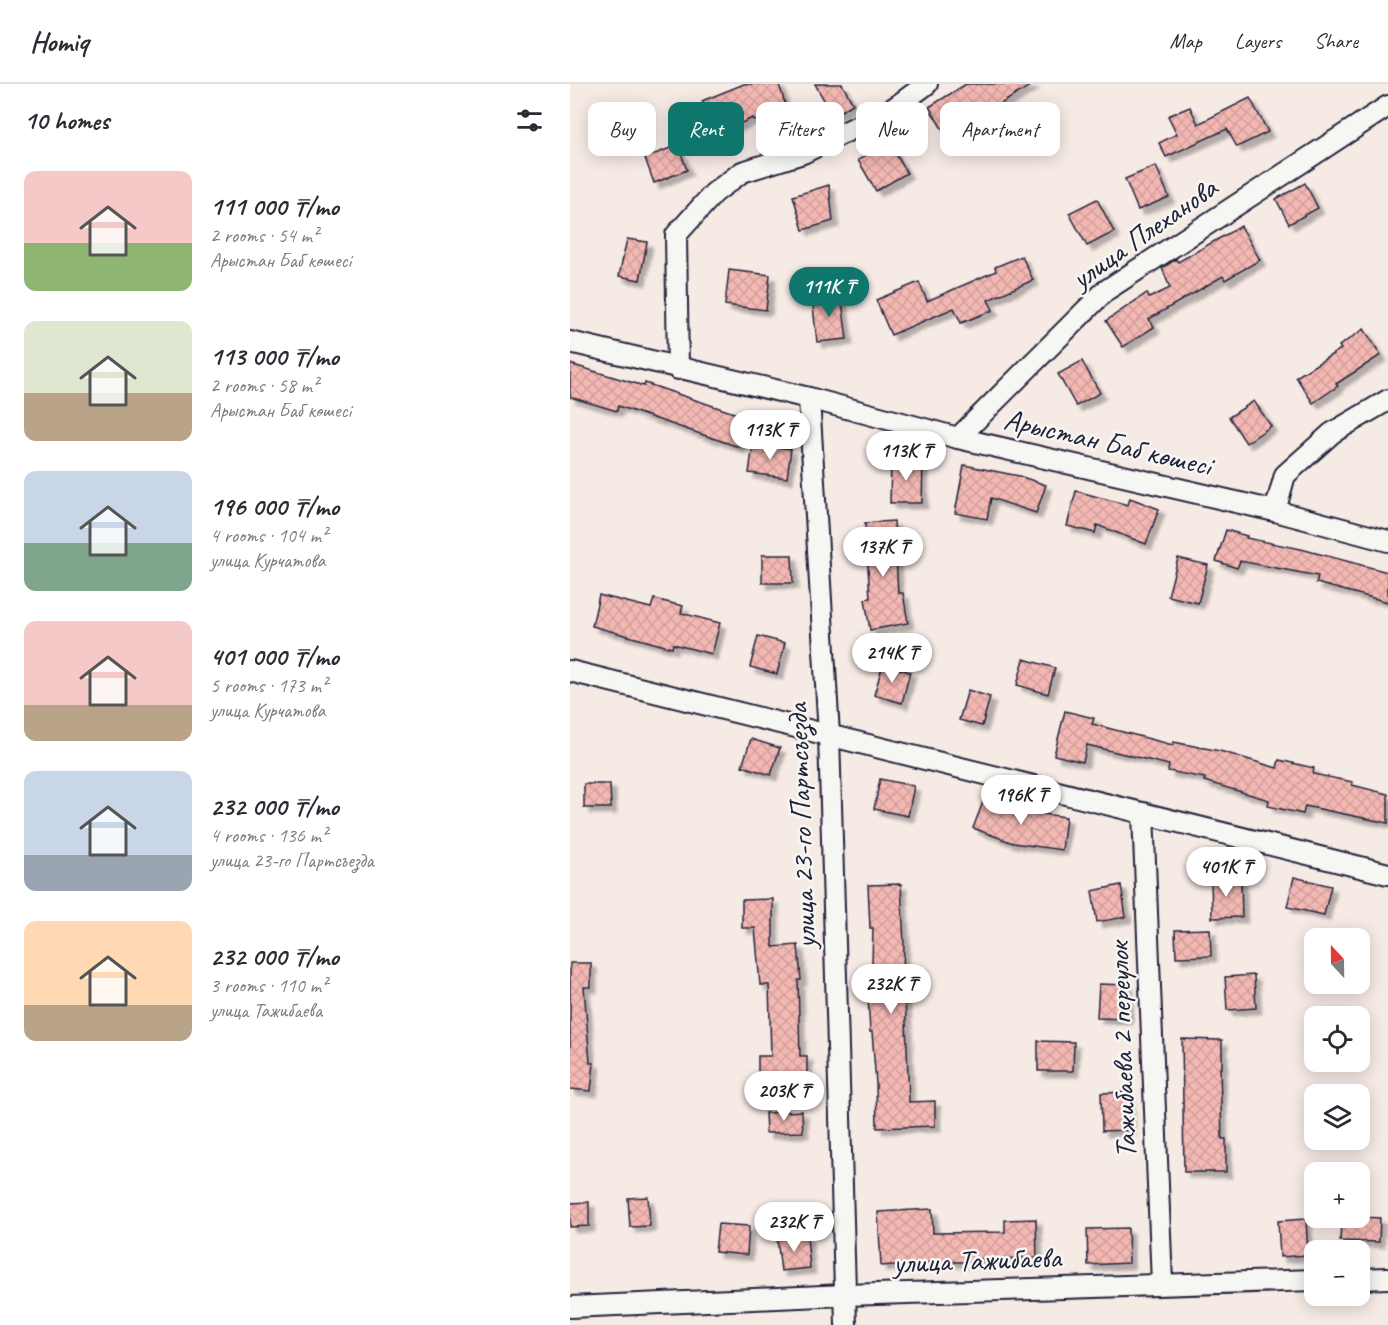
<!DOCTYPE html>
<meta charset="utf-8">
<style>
:root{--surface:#fff;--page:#f7f7f7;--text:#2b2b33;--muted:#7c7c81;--line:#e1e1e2;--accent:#0f766e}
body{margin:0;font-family:Caveat,sans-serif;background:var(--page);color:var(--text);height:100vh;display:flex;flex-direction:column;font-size:22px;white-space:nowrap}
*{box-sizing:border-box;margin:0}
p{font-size:20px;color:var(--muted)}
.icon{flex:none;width:33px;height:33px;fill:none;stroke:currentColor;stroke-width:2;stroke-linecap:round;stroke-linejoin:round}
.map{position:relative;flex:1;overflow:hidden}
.details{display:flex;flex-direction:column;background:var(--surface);width:570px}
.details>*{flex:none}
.top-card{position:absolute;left:18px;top:18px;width:570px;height:54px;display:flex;gap:12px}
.needle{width:39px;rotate:338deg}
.buttons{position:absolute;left:734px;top:844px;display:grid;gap:12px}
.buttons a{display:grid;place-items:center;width:66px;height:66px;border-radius:12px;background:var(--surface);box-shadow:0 3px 15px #0003;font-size:30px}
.price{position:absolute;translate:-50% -51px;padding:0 14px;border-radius:21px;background:#fff;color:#222;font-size:20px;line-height:39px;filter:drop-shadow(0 2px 3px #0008)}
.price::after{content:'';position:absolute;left:50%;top:36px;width:18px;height:14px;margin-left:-9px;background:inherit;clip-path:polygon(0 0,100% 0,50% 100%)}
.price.selected{background:var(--accent);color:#fff}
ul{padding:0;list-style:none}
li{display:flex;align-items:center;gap:18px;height:150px;padding:0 24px}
li span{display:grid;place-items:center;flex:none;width:168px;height:120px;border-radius:12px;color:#555}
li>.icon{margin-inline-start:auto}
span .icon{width:72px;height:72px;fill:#fffc;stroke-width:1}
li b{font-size:26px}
h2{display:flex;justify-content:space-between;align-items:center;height:72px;padding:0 24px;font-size:26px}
.chip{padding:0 21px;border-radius:12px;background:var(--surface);box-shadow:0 3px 15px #0003;font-size:21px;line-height:54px}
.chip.selected{background:var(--accent);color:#fff}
header{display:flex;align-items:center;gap:36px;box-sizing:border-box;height:84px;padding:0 30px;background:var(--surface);border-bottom:2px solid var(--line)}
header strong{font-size:28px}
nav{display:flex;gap:33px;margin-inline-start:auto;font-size:21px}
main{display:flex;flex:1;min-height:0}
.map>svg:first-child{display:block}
.building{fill:url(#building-cross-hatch);stroke:#22223b;stroke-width:1.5;filter:url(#shadow)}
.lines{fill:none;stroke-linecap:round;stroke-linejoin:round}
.minor-casing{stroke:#22223b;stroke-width:24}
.minor{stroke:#f6f6f2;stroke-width:20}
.labels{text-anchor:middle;stroke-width:5;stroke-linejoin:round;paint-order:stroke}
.street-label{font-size:30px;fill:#22223b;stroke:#f6f6f2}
</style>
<header>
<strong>Homiq</strong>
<nav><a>Map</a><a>Layers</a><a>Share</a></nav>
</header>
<main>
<section class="details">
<h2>10 homes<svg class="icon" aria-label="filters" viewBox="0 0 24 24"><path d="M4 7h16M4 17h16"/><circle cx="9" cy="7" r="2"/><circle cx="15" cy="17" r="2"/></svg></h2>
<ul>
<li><span style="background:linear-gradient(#f6c9c9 60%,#8fb573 0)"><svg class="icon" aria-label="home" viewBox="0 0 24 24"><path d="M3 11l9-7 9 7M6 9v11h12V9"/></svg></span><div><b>111 000 ₸/mo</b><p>2 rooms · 54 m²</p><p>Арыстан Баб көшесі</p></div></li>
<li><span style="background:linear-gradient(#dfe7d0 60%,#b9a48a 0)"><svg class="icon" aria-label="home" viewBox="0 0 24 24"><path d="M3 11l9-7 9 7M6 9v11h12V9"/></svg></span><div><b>113 000 ₸/mo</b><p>2 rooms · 58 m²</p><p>Арыстан Баб көшесі</p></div></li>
<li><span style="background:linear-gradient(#c9d6e8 60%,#7fa58c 0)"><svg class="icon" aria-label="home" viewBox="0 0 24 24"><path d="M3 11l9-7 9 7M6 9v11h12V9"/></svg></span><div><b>196 000 ₸/mo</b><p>4 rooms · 104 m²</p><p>улица Курчатова</p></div></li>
<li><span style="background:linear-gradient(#f6c9c9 70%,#b9a48a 0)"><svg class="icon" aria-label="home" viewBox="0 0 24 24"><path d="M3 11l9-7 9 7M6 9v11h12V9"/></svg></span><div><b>401 000 ₸/mo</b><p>5 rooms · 173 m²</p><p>улица Курчатова</p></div></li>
<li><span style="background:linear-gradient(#c9d6e8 70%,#9aa5b1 0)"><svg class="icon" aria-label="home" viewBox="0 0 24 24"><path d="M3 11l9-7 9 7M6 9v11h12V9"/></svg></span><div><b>232 000 ₸/mo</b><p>4 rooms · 136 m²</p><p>улица 23-го Партсъезда</p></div></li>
<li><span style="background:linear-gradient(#ffd9b3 70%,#b9a48a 0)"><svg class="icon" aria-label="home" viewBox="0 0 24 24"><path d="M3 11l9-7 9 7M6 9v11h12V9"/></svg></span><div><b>232 000 ₸/mo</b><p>3 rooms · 110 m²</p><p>улица Тажибаева</p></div></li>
</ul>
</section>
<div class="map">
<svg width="818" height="1241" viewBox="0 0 818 1241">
<defs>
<pattern id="building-cross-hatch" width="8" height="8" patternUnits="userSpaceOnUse" patternTransform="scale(1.5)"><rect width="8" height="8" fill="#f4b8b3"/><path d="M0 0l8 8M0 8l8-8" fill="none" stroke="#d19e9b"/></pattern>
<filter id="shadow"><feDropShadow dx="5.5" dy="5.5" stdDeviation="1.5" flood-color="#0004"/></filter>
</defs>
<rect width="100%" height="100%" fill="#f6eae5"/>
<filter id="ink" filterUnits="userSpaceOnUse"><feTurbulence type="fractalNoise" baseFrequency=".0167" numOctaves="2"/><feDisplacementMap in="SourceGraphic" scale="12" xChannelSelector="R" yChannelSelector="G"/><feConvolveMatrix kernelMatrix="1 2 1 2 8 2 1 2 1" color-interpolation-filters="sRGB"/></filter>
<g filter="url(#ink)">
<g class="building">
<path d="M 174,0 L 209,0 L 217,26 L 184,36 L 183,34 L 146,50 L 132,17 Z"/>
<path d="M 245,0 L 272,0 L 283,20 L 263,32 Z"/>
<path d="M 396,0 L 463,0 L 377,53 L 359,23 Z"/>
<path d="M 680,14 L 698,48 L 667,63 L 657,45 L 596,73 L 589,59 L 607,50 L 598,32 L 620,23 L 628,40 Z"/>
<path d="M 319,58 L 337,89 L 306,107 L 288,76 Z"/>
<path d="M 108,61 L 117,86 L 84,99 L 75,74 Z"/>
<path d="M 586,82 L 599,113 L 568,126 L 555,95 Z"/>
<path d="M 735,99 L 748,124 L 719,140 L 706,115 Z"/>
<path d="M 259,101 L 263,137 L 233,146 L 223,112 Z"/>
<path d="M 527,115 L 544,148 L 517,162 L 499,129 Z"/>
<path d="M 671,142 L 690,176 L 655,196 L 653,192 L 579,235 L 584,243 L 553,263 L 536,237 L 577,209 L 579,214 L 600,204 L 592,184 L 606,175 L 608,178 Z"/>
<path d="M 57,155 L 77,158 L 70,196 L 49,192 Z"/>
<path d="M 452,172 L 463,196 L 418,216 L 423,226 L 391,239 L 384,224 L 321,251 L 306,216 L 349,198 L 357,217 L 426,187 L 425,183 Z"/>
<path d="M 159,186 L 200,191 L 196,226 L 155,221 Z"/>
<path d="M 271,210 L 277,255 L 247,258 L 242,214 Z"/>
<path d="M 794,245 L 811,271 L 766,300 L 768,302 L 743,319 L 726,293 L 771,265 L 769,262 Z"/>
<path d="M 512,277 L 530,309 L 506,322 L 488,290 Z"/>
<path d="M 0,280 L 74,302 L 75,299 L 179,334 L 169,363 L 48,322 L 47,327 L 0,313 Z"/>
<path d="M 684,317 L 701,342 L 676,359 L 659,333 Z"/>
<path d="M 183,360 L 221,365 L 217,394 L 179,389 Z"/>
<path d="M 321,376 L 353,377 L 352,419 L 320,419 Z"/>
<path d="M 394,381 L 449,392 L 476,401 L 466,429 L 421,414 L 417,435 L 385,429 Z"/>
<path d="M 506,407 L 558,421 L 560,414 L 589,425 L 576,460 L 527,441 L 525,449 L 497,442 Z"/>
<path d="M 324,437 L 328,509 L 333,509 L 338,539 L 300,546 L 295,515 L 300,514 L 295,439 Z"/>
<path d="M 656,446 L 677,452 L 676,454 L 731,465 L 818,488 L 818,518 L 746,499 L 748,492 L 670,477 L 667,484 L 646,477 Z"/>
<path d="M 192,471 L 222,471 L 223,499 L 192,499 Z"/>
<path d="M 608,474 L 638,481 L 628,519 L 598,512 Z"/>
<path d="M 29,511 L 81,524 L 84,515 L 113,522 L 111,529 L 150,539 L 142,570 L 103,560 L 102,564 L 22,542 Z"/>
<path d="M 188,552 L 215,559 L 207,590 L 180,583 Z"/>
<path d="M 454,575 L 485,584 L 478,610 L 447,601 Z"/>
<path d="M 313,580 L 340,588 L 332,619 L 304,611 Z"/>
<path d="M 398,606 L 420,613 L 412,642 L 389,636 Z"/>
<path d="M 495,627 L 524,634 L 522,640 L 603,661 L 603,658 L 650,667 L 707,684 L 709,676 L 744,684 L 743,690 L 783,698 L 782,701 L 818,710 L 818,739 L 735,722 L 733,730 L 698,722 L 699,716 L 634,697 L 635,694 L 598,687 L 599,681 L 517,661 L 513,678 L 484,671 Z"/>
<path d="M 181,655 L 210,664 L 201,691 L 172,682 Z"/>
<path d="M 310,695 L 344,702 L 338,732 L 304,725 Z"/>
<path d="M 14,700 L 40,700 L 41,724 L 14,724 Z"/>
<path d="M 415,713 L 457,728 L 496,733 L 492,766 L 443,759 L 403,744 Z"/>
<path d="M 724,793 L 761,802 L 754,831 L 717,823 Z"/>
<path d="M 671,794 L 672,833 L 642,834 L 641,795 Z"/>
<path d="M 331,800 L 334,860 L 332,911 L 335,911 L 339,1018 L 365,1017 L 365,1042 L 307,1044 L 306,1000 L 302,948 L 300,948 L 298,913 L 301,913 L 303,844 L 300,844 L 298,801 Z"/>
<path d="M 551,801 L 556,833 L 527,838 L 522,807 Z"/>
<path d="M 203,815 L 203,863 L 228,861 L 231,896 L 228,896 L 230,972 L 237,972 L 237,993 L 188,992 L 188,972 L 201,972 L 199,901 L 190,901 L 185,844 L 172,844 L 172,816 Z"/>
<path d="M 640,845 L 641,872 L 606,873 L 605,846 Z"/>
<path d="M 0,879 L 21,879 L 21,903 L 14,903 L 20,979 L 24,979 L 21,1007 L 0,1005 Z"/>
<path d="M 684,891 L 686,924 L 657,926 L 655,893 Z"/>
<path d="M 529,900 L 558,901 L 557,935 L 527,934 Z"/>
<path d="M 612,955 L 652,956 L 652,984 L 650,984 L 652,1055 L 656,1055 L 656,1088 L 614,1088 Z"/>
<path d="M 468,957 L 504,958 L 503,987 L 468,987 Z"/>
<path d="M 558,1008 L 560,1046 L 532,1047 L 531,1009 Z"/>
<path d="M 232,1027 L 233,1048 L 196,1049 L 195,1029 Z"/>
<path d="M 78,1113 L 80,1142 L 60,1143 L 58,1114 Z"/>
<path d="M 19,1118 L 19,1142 L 0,1143 L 0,1119 Z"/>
<path d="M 362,1125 L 363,1149 L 435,1148 L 435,1136 L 466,1135 L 467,1174 L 405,1175 L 405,1178 L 364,1178 L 311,1182 L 308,1128 Z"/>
<path d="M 789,1133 L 810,1134 L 809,1158 L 770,1157 L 771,1134 Z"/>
<path d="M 736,1135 L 738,1171 L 710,1173 L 708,1137 Z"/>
<path d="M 148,1140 L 179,1142 L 177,1171 L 145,1168 Z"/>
<path d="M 558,1144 L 559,1179 L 518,1181 L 517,1145 Z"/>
<path d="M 237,1152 L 240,1184 L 211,1187 L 207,1155 Z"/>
</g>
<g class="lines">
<defs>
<g id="minor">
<path d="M 0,258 L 239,314 L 388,354 L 705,427 L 818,457"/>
<path d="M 108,285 L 106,151 L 144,109 L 172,88 L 233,69 L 324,24 L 357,0"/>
<path d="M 239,314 L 259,651 L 276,1241"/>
<path d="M 388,354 L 535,207 L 818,22"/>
<path d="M 705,427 L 715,391 L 762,349 L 818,316"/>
<path d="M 0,587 L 818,790"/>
<path d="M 573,729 L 592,1200"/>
<path d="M 789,1195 L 818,1194"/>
<path d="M 0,1223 L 275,1211 L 744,1196"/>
</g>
</defs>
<use href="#minor" class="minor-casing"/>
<use href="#minor" class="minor"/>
</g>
</g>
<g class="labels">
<g class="street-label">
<text transform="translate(574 149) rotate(-35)" y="10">улица Плеханова</text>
<text transform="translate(538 358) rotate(13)" y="10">Арыстан Баб көшесі</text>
<text transform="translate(231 742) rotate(-92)" y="10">улица 23-го Партсъезда</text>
<text transform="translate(552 966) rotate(-92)" y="10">Тажибаева 2 переулок</text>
<text transform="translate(407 1176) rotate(-2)" y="10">улица Тажибаева</text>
</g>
</g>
</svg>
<div class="buttons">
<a><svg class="needle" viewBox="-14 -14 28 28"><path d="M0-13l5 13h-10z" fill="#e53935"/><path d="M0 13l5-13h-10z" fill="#7c7c81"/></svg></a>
<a><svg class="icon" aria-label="locate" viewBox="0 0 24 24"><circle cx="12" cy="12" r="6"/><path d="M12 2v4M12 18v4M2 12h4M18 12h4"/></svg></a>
<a><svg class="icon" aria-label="layers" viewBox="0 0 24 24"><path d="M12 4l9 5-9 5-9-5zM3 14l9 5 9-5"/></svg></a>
<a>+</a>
<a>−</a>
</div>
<b class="price selected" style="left:259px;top:234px">111K ₸</b>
<b class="price" style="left:200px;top:377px">113K ₸</b>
<b class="price" style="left:336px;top:398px">113K ₸</b>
<b class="price" style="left:313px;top:494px">137K ₸</b>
<b class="price" style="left:322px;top:600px">214K ₸</b>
<b class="price" style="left:451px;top:742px">196K ₸</b>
<b class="price" style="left:656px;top:814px">401K ₸</b>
<b class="price" style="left:321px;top:931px">232K ₸</b>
<b class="price" style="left:214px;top:1038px">203K ₸</b>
<b class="price" style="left:224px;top:1169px">232K ₸</b>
<div class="top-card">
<a class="chip">Buy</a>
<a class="chip selected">Rent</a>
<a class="chip">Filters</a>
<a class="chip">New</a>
<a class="chip">Apartment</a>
</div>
</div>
</main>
